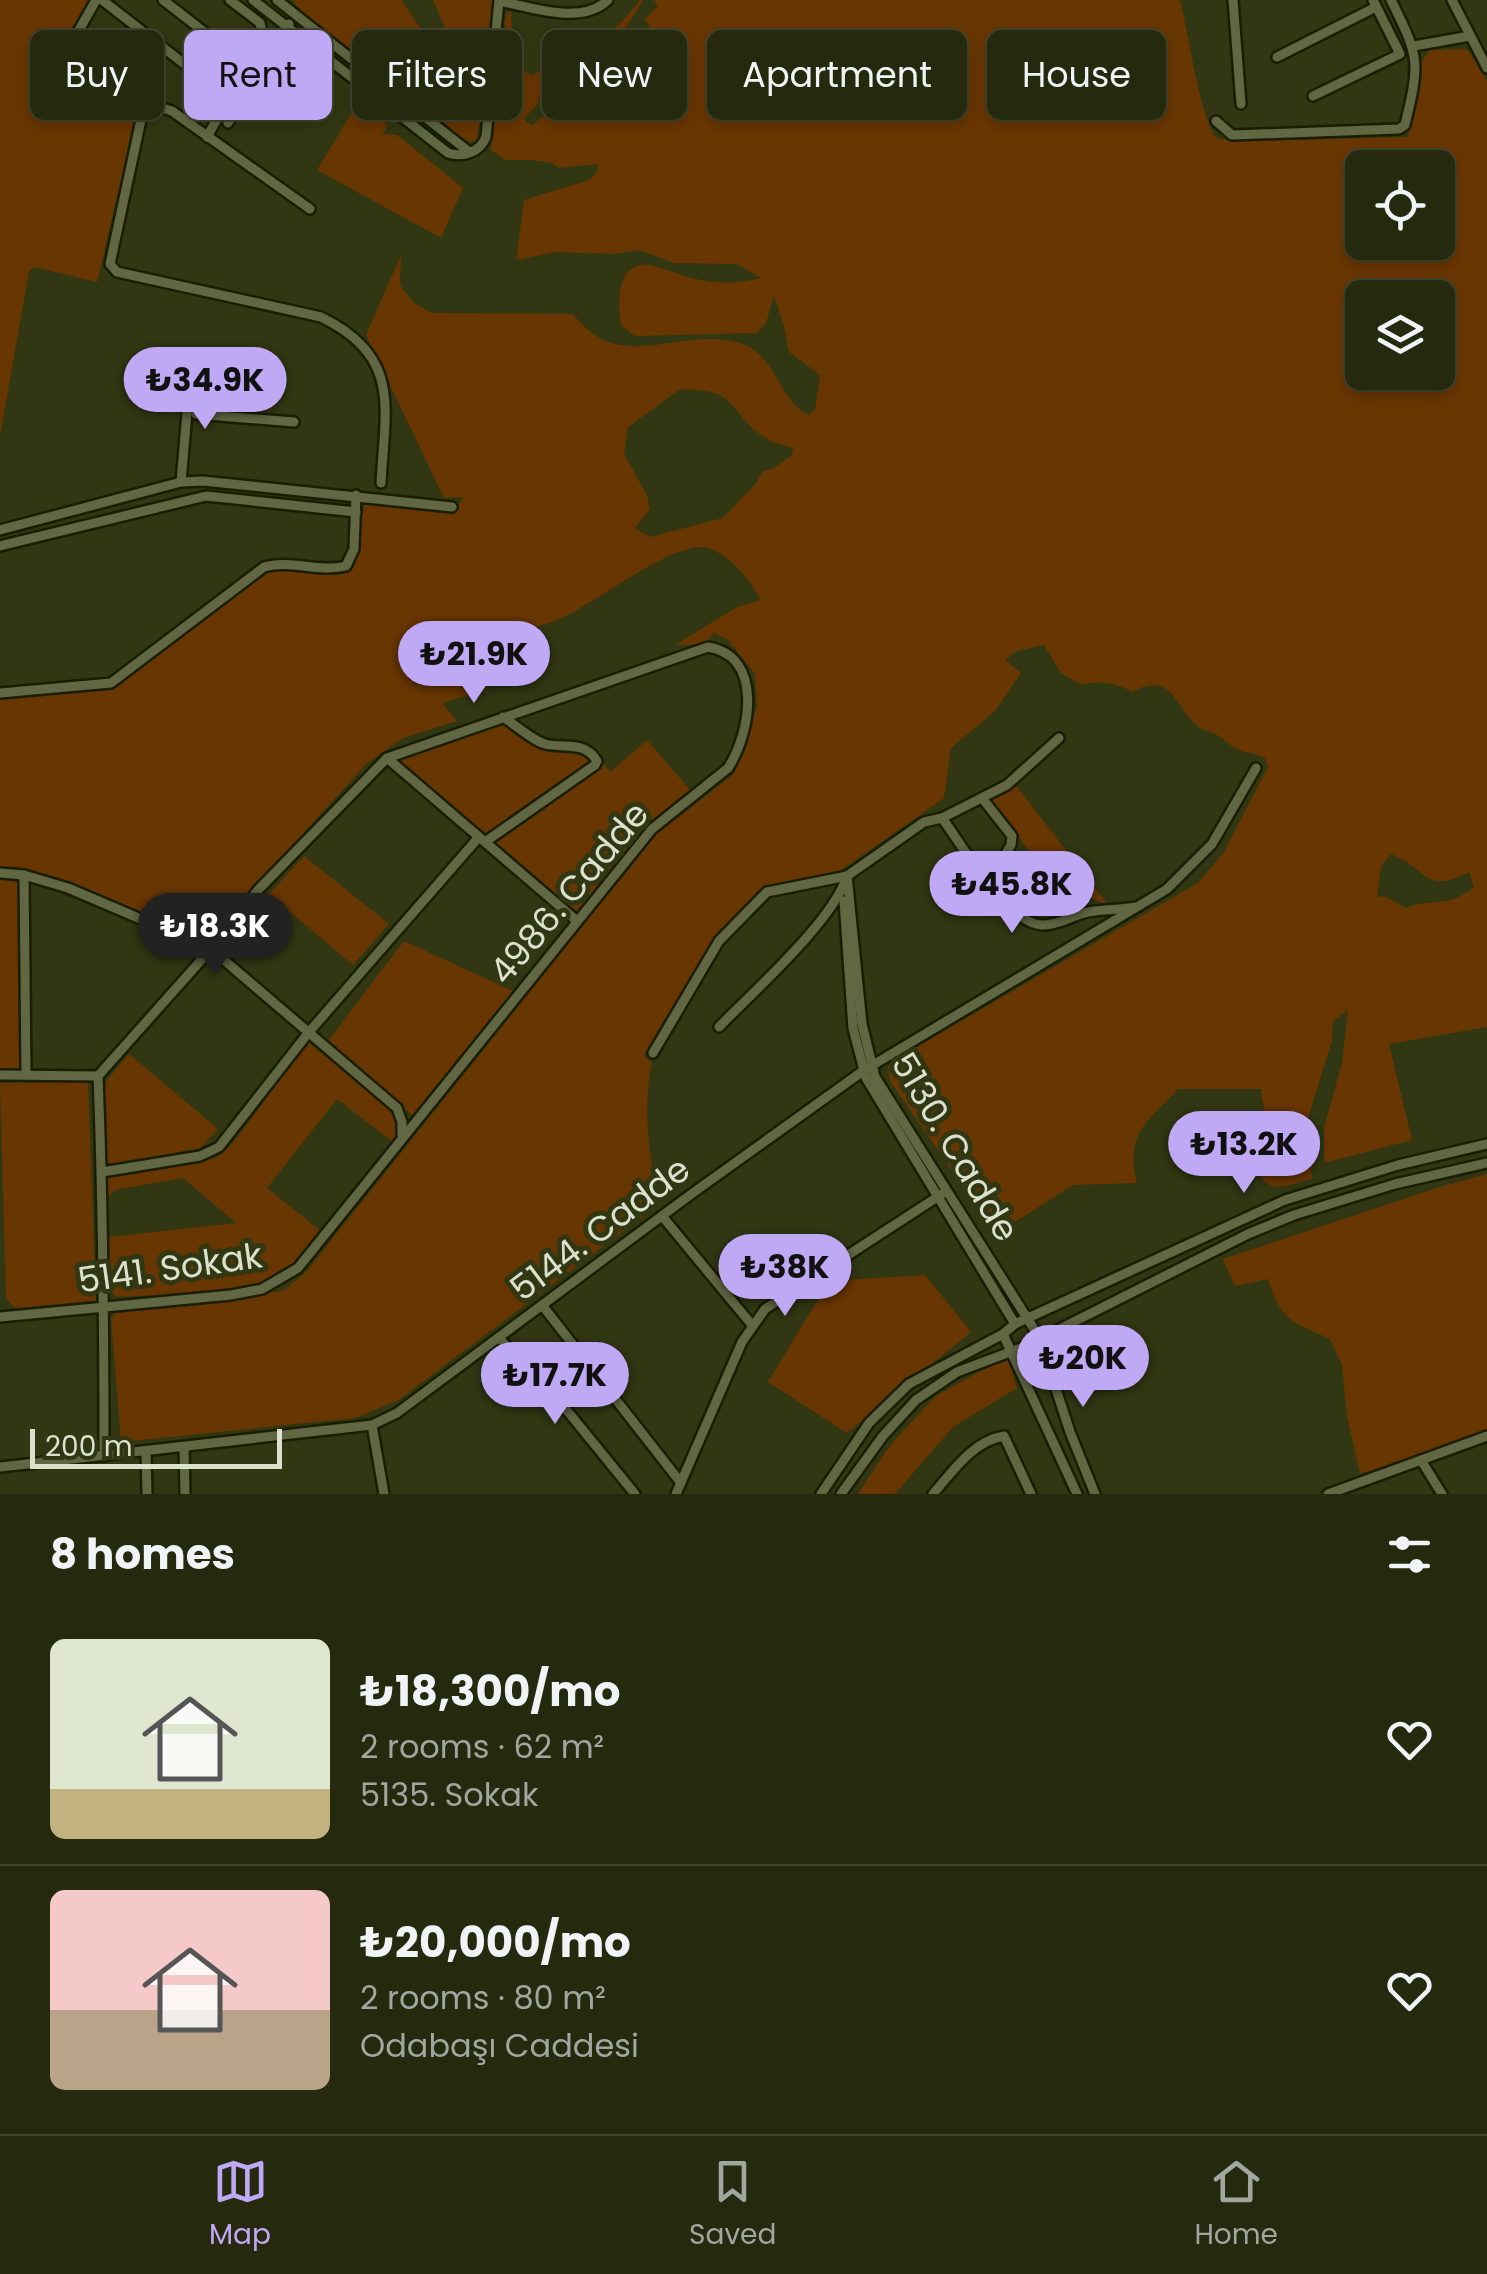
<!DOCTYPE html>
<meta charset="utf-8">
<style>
:root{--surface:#25290e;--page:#2d3117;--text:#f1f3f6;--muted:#a3a69e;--line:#42452e;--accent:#bfa8f4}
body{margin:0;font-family:Poppins,sans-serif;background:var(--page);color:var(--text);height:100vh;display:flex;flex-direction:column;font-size:38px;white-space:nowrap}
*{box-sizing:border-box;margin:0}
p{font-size:32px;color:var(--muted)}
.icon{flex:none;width:55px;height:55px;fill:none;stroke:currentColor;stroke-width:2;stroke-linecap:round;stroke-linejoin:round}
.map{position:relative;height:1494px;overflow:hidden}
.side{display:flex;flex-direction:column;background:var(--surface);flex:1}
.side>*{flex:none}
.guide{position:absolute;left:30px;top:30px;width:1428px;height:90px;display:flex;gap:20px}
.fabs{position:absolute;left:1345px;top:150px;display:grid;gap:20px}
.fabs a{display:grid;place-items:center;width:110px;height:110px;border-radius:15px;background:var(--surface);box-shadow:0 5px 15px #0003,0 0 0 2px var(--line);font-size:50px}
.scale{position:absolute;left:30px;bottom:25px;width:252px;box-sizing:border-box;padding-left:10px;border:5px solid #dce1cd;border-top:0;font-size:28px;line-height:35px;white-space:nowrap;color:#dce1cd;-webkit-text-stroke:8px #313712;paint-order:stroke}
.price{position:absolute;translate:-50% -85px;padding:0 22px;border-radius:35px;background:var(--accent);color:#111;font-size:32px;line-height:65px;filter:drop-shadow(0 2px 5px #0008)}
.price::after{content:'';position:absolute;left:50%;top:60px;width:30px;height:22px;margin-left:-15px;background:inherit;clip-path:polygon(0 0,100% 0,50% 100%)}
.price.on{background:#222;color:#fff}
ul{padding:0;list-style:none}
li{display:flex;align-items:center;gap:30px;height:250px;padding:0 50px}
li+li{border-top:2px solid var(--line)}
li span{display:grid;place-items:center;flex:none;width:280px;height:200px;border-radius:15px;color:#555}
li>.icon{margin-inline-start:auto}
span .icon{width:120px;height:120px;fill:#fffc;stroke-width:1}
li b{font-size:42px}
h2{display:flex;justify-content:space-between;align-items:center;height:120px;padding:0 50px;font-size:42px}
.chip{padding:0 35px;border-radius:15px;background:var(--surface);box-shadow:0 5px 15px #0003,0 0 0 2px var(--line);font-size:35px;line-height:90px}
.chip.on{background:var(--accent);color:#111}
.dock{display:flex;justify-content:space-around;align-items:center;height:140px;border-top:2px solid var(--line);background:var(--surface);font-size:28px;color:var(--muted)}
.dock a{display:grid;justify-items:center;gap:5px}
.dock .on{color:var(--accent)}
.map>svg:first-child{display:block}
.green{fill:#683601;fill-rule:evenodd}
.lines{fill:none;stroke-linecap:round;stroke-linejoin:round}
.minor-casing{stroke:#191e00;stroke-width:14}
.minor{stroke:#606742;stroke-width:9}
.labels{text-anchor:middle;stroke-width:10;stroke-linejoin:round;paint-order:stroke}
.street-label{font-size:35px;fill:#dce1cd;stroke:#313712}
</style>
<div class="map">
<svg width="1487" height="1494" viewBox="0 0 1487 1494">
<rect width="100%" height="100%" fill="#313712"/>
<g class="green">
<path d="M 0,0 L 91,0 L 71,36 L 72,44 L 143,86 L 97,282 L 34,267 L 29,271 L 0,436 Z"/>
<path d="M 292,0 L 402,0 C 414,20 425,39 449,46 L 454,40 L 448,36 L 433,0 L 493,0 L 477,140 C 463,146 452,133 441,125 L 306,16 Z"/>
<path d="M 640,0 L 643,0 L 622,34 L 607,47 L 613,59 L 625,60 L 634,46 L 647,41 L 649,24 L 644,20 L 658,6 L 654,0 L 1180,0 C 1189,35 1199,113 1216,138 L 1240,141 L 1408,137 L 1420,89 L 1421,62 L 1430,50 L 1467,49 L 1487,81 L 1487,1027 L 1389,1044 L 1412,1140 L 1324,1163 L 1324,1128 L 1342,1063 L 1348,1010 L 1333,1021 L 1332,1041 L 1306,1124 L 1312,1178 C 1285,1188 1252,1198 1261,1152 C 1262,1149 1266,1140 1266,1137 C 1268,1122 1262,1104 1261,1089 L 1178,1089 C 1148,1121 1124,1134 1137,1183 L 1073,1185 L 996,1234 L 890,1081 L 888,1067 L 896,1059 L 1198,883 L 1224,852 L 1268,767 L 1265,758 C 1256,753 1250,754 1242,751 C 1232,749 1224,738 1215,734 C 1210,731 1204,731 1200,728 C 1176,711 1174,669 1132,692 C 1118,683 1097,680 1082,685 L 1061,673 L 1044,645 L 1017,651 L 1005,660 L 1021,673 L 995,711 L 951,748 L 944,798 L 834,875 L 763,890 L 715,939 L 644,1056 L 652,1063 C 643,1100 647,1161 661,1196 L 668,1198 L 397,1401 L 355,1418 L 121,1442 L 111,1318 L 119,1310 L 283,1291 L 305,1273 L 654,836 L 734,774 L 757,707 L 755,674 L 728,640 L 714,633 L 704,644 L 675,645 L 737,607 L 761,600 C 750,580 730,554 707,548 C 674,539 590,608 555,621 C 533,630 502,630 479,631 L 488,656 L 475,693 L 442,703 L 457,721 L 403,738 L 367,763 L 213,933 L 196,937 L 27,871 L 0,866 L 0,699 L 106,687 L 122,682 L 259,573 C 266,570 276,565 283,565 C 309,562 331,583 355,564 L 364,505 L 370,503 L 438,513 L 456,509 L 463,497 L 444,498 L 366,335 L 401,255 L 400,285 L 414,303 L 432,313 L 573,314 C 622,377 676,325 740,343 C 775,353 778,399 808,415 L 815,410 L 820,375 L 789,352 L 784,326 L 774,296 L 766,323 L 757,333 L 635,336 L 621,326 C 617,300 617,257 654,266 C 667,269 679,275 692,278 C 716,284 737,284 761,278 L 737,264 L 674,263 L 639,250 L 615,254 L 556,252 L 516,260 L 524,200 L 589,180 L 597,172 L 598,164 L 559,168 L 552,163 L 530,160 L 505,160 L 491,150 L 506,15 L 511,10 L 513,68 L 533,75 C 575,50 610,42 640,0 ZM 587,61 L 592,73 L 590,80 C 581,87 578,92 571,99 C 560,109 548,110 533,125 L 527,123 L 524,119 L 539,102 L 540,90 L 566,82 L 564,78 ZM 1362,168 L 1438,168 L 1438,242 L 1362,242 ZM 1362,298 L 1438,298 L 1438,372 L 1362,372 ZM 679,390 C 741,386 728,416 769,440 C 776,444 785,446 793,448 L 792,455 L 774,468 L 762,472 L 757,482 L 723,518 L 650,537 L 635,528 L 650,509 L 647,495 L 624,454 L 628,427 ZM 1391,854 C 1430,870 1424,895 1469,872 L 1474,887 C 1447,909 1434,897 1406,908 L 1384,896 L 1377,897 L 1381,866 Z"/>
<path d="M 359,101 L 388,126 L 382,134 L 397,135 L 463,188 L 441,238 L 317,170 Z"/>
<path d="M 502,721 L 537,745 L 566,748 L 591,757 L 591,763 L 486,837 L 397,759 Z"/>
<path d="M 647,740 L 692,792 L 643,832 L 582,910 L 572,910 L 494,844 L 603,763 L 610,772 Z"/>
<path d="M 1015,784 L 1109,906 L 1067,887 L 1046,871 L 988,800 Z"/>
<path d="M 304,856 L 389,924 L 353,965 L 269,894 Z"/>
<path d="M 19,878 L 22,1069 L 0,1070 L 0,879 Z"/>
<path d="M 404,941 L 515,992 L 413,1116 L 328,1041 Z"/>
<path d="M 308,1042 L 395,1114 L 397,1127 L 393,1142 L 337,1099 L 267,1188 L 322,1232 C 307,1249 292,1268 271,1279 C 235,1296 159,1294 117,1297 L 110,1292 L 109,1237 L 236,1223 L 183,1178 L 115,1190 L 107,1198 L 106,1179 L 216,1158 L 233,1143 Z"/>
<path d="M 129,1054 L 218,1129 L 200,1148 L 116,1164 L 108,1162 L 104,1092 L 107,1080 Z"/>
<path d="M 88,1081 L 96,1301 L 15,1308 L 6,1299 L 0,1083 Z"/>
<path d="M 1487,1174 L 1487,1431 L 1360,1474 L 1347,1416 L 1342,1365 L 1330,1339 C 1291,1321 1282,1322 1268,1279 L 1235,1286 L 1223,1259 L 1440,1187 Z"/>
<path d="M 925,1275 L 971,1332 L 847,1433 L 768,1382 L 819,1298 L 845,1280 Z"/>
<path d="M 1007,1356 L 1017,1388 L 953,1427 L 895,1494 L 858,1494 L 891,1444 L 936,1396 Z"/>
</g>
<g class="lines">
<defs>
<g id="minor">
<path d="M 102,0 L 228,98"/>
<path d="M 163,0 L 248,66"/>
<path d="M 253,0 L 448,153 C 463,158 480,152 486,137 L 499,0"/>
<path d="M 277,0 L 468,151"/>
<path d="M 1233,0 L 1241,104"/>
<path d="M 1452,0 L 1487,68"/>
<path d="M 499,1 C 531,7 581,26 608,0"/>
<path d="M 74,39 L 96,0"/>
<path d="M 1414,46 L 1470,36"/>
<path d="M 1277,57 L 1376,7"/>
<path d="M 1313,96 L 1400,54 L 1373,0"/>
<path d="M 1216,121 L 1232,135 L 1399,129 L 1405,125 C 1420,62 1420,58 1391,0"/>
<path d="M 228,123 L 289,24"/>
<path d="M 207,137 L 263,36 L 260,23 L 230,0"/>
<path d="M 310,209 L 172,111 L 153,105 L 142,115 L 110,264 L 117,272 L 321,317 C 402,357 385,407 381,483"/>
<path d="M 196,414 L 294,422"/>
<path d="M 181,482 L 190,378"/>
<path d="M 0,530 L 181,482 L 203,481 L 452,507"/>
<path d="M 0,546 L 206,496 L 356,512"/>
<path d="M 0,693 L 111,683 L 264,567 C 291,559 318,573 346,566 L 354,549 L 356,495"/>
<path d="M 387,758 L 577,921"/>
<path d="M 982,798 L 1012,836 L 1011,845 L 989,882"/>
<path d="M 942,818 C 963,846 1006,924 1043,925 C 1060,925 1073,915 1088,912 C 1104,909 1120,910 1136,907"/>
<path d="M 485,842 L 595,765 L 597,761 C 584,740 565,749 545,744 C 531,740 516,725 503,717"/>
<path d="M 0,873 L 24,875 L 68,888 L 211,949 L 397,1108 L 402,1122 L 402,1136"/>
<path d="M 24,875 L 26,1074"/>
<path d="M 844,901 L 853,1028 L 866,1078 L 1015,1324"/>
<path d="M 719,1027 C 753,992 834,920 847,876 L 924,822 L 942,818 L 1007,785 L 1059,738"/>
<path d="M 653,1053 L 719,941 L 767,892 L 847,876 L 862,1024 L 875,1077 L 1039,1337 L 1070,1432 L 1095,1494"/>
<path d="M 0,1075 L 98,1076"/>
<path d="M 102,1172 L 200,1156 L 219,1147 L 309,1032 L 479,837"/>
<path d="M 662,1216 L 752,1325"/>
<path d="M 542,1305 L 681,1483"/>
<path d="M 0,1317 L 231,1295 L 262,1289 L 298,1268 L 652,829 L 728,768 C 751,733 764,656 708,647 L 387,758 L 258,890 L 211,949 L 98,1076 C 103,1203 104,1329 104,1456"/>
<path d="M 1003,1334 L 1077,1494"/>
<path d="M 500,1339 L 569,1413 L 635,1494"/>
<path d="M 372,1425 L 384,1494"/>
<path d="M 184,1447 L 185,1494"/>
<path d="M 146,1451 L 147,1494"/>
<path d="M 1421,1460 L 1442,1494"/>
<path d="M 0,1467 L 372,1425 L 397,1413 L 690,1195 L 863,1071 L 1167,889 L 1212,844 L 1256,768"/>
<path d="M 676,1494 L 742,1342 L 765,1309 L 942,1194"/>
<path d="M 821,1494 L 869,1423 L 909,1384 L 1003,1334 L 1015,1324 L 1285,1200 L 1398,1165 L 1487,1144"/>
<path d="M 841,1494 L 883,1436 L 916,1400 L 957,1372 L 1026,1346 L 1248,1234 L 1294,1215 L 1395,1184 L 1487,1163"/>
<path d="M 933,1494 C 953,1471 973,1441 1004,1436 L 1031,1494"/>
<path d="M 1328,1494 L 1487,1436"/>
</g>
</defs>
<use href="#minor" class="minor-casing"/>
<use href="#minor" class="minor"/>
</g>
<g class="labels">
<g class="street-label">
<text transform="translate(569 893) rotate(-50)" y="12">4986. Cadde</text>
<text transform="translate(955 1147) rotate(59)" y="12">5130. Cadde</text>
<text transform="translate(600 1229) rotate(-37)" y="12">5144. Cadde</text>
<text transform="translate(170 1268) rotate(-8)" y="12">5141. Sokak</text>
</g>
</g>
</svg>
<div class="fabs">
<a><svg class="icon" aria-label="locate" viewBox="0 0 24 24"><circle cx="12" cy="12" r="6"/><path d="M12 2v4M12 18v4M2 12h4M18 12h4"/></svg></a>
<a><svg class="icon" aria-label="layers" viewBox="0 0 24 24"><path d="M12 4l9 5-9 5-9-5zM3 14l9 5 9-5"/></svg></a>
</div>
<div class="scale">200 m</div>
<b class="price" style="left:205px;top:432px">₺34.9K</b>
<b class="price" style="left:474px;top:706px">₺21.9K</b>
<b class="price" style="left:1012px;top:936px">₺45.8K</b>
<b class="price on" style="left:215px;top:978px">₺18.3K</b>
<b class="price" style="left:1244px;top:1196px">₺13.2K</b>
<b class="price" style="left:785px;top:1319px">₺38K</b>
<b class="price" style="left:1083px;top:1410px">₺20K</b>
<b class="price" style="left:555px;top:1427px">₺17.7K</b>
<div class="guide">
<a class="chip">Buy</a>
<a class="chip on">Rent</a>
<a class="chip">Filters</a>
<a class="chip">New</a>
<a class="chip">Apartment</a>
<a class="chip">House</a>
</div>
</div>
<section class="side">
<h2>8 homes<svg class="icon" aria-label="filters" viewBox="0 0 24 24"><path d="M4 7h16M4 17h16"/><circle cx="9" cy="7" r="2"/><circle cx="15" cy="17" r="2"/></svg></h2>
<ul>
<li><span style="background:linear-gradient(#dfe7d0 75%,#c2b280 0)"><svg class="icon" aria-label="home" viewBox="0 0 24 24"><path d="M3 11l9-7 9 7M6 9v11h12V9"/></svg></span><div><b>₺18,300/mo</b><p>2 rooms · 62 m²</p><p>5135. Sokak</p></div><svg class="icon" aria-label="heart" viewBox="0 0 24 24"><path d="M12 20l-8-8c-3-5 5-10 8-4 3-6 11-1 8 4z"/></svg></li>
<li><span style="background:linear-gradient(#f6c9c9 60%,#b9a48a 0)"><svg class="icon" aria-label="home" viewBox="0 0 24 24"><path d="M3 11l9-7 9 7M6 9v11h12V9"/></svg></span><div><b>₺20,000/mo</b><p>2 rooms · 80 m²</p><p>Odabaşı Caddesi</p></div><svg class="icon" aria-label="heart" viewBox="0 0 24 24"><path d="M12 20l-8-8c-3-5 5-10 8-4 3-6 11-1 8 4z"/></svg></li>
</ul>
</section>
<nav class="dock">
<a class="on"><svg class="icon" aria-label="map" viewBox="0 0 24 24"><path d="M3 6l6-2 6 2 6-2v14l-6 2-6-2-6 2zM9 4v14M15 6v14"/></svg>Map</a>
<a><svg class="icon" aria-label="saved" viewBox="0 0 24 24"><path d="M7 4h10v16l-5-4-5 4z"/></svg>Saved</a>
<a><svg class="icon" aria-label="home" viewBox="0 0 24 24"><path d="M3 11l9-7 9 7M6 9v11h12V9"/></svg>Home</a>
</nav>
